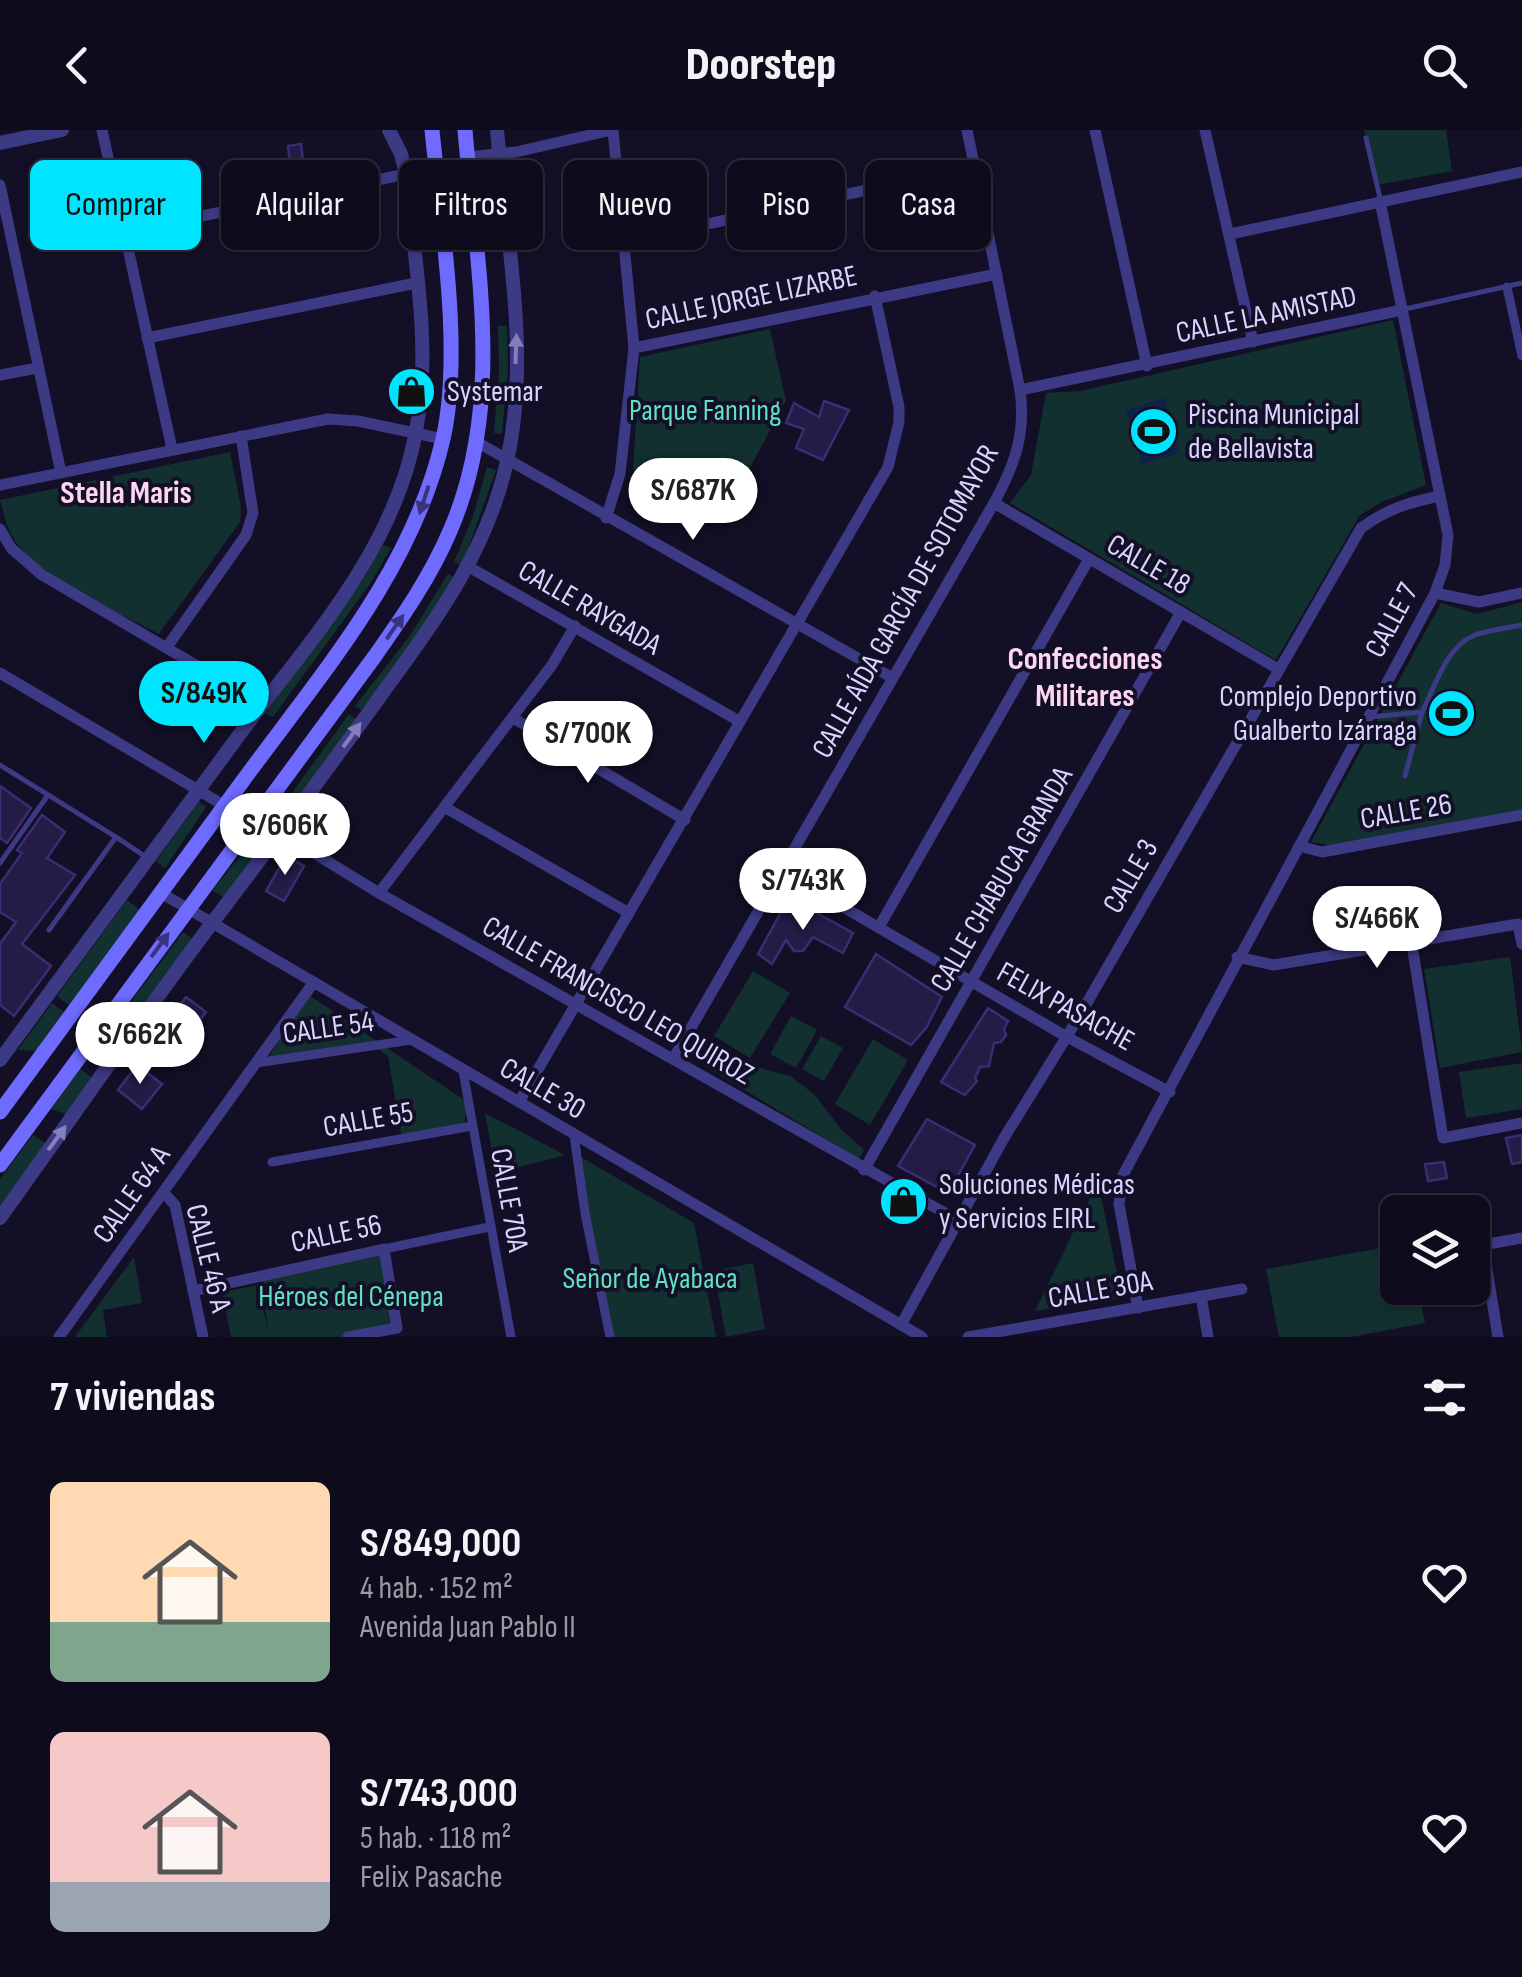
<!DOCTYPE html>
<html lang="es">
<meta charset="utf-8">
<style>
:root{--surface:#0e0b1c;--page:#171425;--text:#f1f3f6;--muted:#9b9ba3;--line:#2e2b3b;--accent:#00e5ff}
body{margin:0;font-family:"Sofia Sans Condensed",sans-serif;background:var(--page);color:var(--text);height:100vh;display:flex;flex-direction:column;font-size:38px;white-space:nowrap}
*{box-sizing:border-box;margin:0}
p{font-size:32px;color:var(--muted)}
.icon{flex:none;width:55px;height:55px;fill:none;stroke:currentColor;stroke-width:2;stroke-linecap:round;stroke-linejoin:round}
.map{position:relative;height:1207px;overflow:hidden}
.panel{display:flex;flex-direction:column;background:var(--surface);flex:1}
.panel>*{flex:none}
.top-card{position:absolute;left:30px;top:30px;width:1000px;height:90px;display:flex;gap:20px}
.buttons{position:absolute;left:1380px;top:1065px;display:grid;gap:20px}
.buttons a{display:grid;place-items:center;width:110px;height:110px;border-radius:15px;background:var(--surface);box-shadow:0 2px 8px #0004,0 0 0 2px var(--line);font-size:50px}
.price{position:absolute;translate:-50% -85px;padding:0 22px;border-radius:35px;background:#fff;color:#222;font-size:32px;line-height:65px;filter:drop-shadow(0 2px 5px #0008)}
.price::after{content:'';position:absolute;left:50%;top:60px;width:30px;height:22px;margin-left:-15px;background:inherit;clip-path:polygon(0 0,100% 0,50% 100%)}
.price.current{background:var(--accent);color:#111}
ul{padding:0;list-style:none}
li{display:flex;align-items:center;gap:30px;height:250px;padding:0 50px}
li span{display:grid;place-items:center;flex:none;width:280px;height:200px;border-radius:15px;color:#555}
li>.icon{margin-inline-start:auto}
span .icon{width:120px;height:120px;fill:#fffc;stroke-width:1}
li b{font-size:42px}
h2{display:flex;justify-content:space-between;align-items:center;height:120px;padding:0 50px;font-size:42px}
.tag{padding:0 35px;border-radius:15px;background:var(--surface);box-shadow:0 2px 8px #0004,0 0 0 2px var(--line);font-size:35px;line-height:90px}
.tag.current{background:var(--accent);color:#111}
header{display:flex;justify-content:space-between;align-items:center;height:130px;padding:0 50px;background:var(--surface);font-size:45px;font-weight:800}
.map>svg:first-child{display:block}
.green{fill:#12302f}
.water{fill:#0c2248}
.building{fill:#241b47;stroke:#3b2d73;stroke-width:2.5}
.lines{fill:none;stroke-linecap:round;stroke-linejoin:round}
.service{stroke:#3d3a85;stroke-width:5}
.pedestrian{stroke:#3d3a85;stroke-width:9}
.minor{stroke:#3d3a85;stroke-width:11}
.tertiary{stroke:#3d3a85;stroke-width:14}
.secondary{stroke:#6f6bff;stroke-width:15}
.oneway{fill:#837fbc}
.oneway2{fill:#38347d}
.labels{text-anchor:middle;stroke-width:8;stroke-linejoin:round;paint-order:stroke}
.street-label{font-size:30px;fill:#d9d4ff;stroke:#130f26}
.poi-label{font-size:30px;fill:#d9d4ff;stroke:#130f26;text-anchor:start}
.park-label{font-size:30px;fill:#5fe0c0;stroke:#130f26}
.neighbourhood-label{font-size:32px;font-weight:bold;fill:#ffd6f0;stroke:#130f26}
</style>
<header><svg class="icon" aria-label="back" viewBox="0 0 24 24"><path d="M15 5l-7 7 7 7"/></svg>Doorstep<svg class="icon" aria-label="search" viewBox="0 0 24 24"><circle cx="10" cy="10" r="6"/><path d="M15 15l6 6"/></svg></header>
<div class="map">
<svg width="1522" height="1207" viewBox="0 0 1522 1207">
<rect width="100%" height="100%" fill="#130f26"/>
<g class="green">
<path d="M 1364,0 L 1446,0 L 1452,41 L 1377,55 Z"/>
<path d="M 1393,190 L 1426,355 L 1384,371 L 1360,385 L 1276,530 L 1010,373 L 1031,345 L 1046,263 L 1080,261 Z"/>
<path d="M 498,196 L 507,196 L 508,241 L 502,304 L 494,303 L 499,241 Z"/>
<path d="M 770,199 L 786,271 L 723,388 L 633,340 L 640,227 Z"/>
<path d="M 230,322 L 241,377 L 240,392 L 159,504 C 117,481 29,445 9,400 C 5,391 3,380 0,370 Z"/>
<path d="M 487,337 L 496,340 L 462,436 L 454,432 L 473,386 Z"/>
<path d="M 383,415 L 391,418 L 370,454 L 273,587 L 265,583 L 363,450 Z"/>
<path d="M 448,444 L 456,448 L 364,582 L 355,576 L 409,507 Z"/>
<path d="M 1522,472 L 1522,682 L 1342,717 L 1311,712 L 1441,473 L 1477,484 Z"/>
<path d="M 349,584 L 358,591 L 284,690 L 276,685 Z"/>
<path d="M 199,672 L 206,677 L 165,738 L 156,731 Z"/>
<path d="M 261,701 L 272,708 L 226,769 L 212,760 Z"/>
<path d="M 127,770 L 140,780 L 70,876 L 57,866 Z"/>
<path d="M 183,802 L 195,811 L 120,913 L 107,904 Z"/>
<path d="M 1510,827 L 1522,922 L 1440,938 L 1424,839 Z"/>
<path d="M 753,841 L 790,863 L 750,928 L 714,906 Z"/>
<path d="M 306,863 L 467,972 L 464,998 L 402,1008 L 388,926 L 374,916 L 267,931 Z"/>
<path d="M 52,873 L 65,883 L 37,921 L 18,920 Z"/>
<path d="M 791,886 L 817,900 L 796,938 L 770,924 Z"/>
<path d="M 821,906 L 843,918 L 824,951 L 802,939 Z"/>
<path d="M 873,909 L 908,930 L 870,995 L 835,974 Z"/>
<path d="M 718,915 L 749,935 L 790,946 L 814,964 L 841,999 L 864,1020 L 859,1029 L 703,935 Z"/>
<path d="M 1522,933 L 1522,979 L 1466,988 L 1459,942 Z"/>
<path d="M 80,939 L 94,949 L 68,985 L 51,979 Z"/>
<path d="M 485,983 L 565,1025 L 496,1043 Z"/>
<path d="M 33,1005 L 47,1014 L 0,1078 L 0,1049 Z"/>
<path d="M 576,1024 L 694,1093 L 716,1207 L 606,1207 Z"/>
<path d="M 1098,1051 L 1122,1168 L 1035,1181 Z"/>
<path d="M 1397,1115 L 1398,1158 L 1418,1158 L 1425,1193 L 1351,1207 L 1279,1207 L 1266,1139 Z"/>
<path d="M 384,1119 L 397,1198 L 348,1207 L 231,1207 L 222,1162 L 258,1155 L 268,1201 L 261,1144 Z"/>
<path d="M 134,1127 L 142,1173 L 103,1180 L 107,1207 L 75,1207 Z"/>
<path d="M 753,1133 L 765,1199 L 726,1207 L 714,1141 Z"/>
</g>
<path class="water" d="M 1164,268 L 1180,323 L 1142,334 L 1126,280 Z"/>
<g class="building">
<path d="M 301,14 L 305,50 L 292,51 L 288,16 Z"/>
<path d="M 179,30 L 192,33 L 198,72 L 186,74 Z"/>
<path d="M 824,271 L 849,280 L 823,330 L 796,318 L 804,299 L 786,293 L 794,273 L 819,287 Z"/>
<path d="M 0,656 L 31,678 L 7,713 L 0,708 Z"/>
<path d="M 42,685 L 65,702 L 47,728 L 75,745 L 22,814 L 51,836 L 14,886 L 0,875 L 0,814 L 16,792 L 0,782 L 0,754 L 22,723 L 17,720 Z"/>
<path d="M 286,726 L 304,736 L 284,771 L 266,761 Z"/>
<path d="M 806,777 L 853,803 L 843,823 L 813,807 L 803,821 L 794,821 L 786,810 L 772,834 L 758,824 L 780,784 L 789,779 Z"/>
<path d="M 876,824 L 942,867 L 926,898 L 911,915 L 845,877 Z"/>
<path d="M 186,867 L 206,882 L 196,895 L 176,880 Z"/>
<path d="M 988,878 L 1008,891 L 1004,899 L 1006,905 L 1001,912 L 994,913 L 989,936 L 980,937 L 975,948 L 977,951 L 965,965 L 941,952 Z"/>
<path d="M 137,935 L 162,954 L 142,979 L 118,960 Z"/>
<path d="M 927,989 L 975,1015 L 948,1063 L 898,1036 Z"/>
<path d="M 1522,1005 L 1522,1032 L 1512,1034 L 1506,1008 Z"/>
<path d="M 1444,1032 L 1447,1048 L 1428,1051 L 1425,1034 Z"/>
</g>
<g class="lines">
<g class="service">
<path d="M 1366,8 L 1380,68"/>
<path d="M 1405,179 L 1522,153"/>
<path d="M 1370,587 L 1422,582 C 1435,557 1446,516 1475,505 C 1489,500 1507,498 1522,495"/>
<path d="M 0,635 L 116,707 L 49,800"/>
<path d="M 1405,646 L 1422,582"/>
<path d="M 116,707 L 146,727"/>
<path d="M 0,733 L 48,665"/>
</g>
<g class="pedestrian">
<path d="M 1507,157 L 1522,226"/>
<path d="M 256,933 L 411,910"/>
<path d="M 463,941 L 511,1207"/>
<path d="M 574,1005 L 585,1083 L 610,1207"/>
<path d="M 272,1032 L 472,996"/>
<path d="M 384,1119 L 489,1097"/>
</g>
<g class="minor">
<path d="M 102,0 L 172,319"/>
<path d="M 1095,0 L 1147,236"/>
<path d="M 1205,0 L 1253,212"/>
<path d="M 468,27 L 516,22 L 612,0"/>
<path d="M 0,55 L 61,343"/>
<path d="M 124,102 L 406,44"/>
<path d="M 1230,104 L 1522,42"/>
<path d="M 623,112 L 975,37"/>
<path d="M 147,208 L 416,153"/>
<path d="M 634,218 L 997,144"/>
<path d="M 0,245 L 37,238"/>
<path d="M 1020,260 L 1402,180"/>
<path d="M 477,312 L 891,547"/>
<path d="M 0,355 L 328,289 L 358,291 L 443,309"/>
<path d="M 994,373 L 1278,539"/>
<path d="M 606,388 L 620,344 L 634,218 L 613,0"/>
<path d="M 0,399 L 11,418 L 42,445 L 262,574"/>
<path d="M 469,437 L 739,591"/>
<path d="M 1435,463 L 1479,472 L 1522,463"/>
<path d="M 167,517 L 246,405 L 253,383 L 241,306"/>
<path d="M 0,543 L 225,676"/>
<path d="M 513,588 L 685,690"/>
<path d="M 446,678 L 629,783"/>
<path d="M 255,687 L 379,763 L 959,1091"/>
<path d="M 1299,716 L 1322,722 L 1522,685"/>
<path d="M 783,742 L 1067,907 L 1170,962"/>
<path d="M 161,763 L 922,1207"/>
<path d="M 379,763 L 552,535 L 575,496"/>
<path d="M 879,797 L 1089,429"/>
<path d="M 1412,815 L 1443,1008 L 1522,993"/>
<path d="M 1237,827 L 1274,835 L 1518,794 L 1522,814"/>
<path d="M 673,929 L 994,373 C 1015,334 1026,304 1020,260 L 967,0"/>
<path d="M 519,972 L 888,337 L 899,292 L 899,277 L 875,166"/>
<path d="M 864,1040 L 1181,482"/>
<path d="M 163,1062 L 175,1075 L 203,1207"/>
<path d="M 1483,1115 L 1498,1207"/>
<path d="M 1472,1117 L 1522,1108"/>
<path d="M 193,1161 L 384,1119 L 397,1198 L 348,1207"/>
<path d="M 1201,1166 L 1208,1207"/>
<path d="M 1138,1178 L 1119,1074 L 1123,1045 L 1435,463 L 1445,435 L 1448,405 L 1380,71"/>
<path d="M 901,1195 L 1004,1008 L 1077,890 L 1361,398 C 1387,379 1410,372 1440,366"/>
<path d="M 59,1207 L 314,852"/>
<path d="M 968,1207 L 1242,1159"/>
</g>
<g class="tertiary">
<path d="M 0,13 L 62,0"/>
<path d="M 0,930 C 78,824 156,718 234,612 C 305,515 394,424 416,301 C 432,217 414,128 406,44 L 401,24 L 389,0"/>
<path d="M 0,1088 C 71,989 139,890 212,793 C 267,721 321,648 374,575 C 430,497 486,427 507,331 C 531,223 506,109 497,0"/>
</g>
<g class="secondary">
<path d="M 0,982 C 80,872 161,762 242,652 C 320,545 412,442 443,309 C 463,221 441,91 432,0"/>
<path d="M 0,1035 L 375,526 C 403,486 431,446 450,401 C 506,273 476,133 465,0"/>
</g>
</g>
<defs><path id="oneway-solid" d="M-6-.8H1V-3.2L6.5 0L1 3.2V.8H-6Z" transform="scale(2.5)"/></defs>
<g class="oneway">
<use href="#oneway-solid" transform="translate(516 219) rotate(-88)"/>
<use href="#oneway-solid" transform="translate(352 605) rotate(-54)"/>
<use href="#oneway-solid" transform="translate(57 1008) rotate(-54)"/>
</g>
<g class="oneway2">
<use href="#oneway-solid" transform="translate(424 370) rotate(108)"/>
<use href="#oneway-solid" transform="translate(395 497) rotate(-55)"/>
<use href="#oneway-solid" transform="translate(160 815) rotate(-54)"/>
</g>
<defs>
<symbol id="shop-disc" viewBox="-11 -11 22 22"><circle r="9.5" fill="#00e5ff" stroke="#130f26"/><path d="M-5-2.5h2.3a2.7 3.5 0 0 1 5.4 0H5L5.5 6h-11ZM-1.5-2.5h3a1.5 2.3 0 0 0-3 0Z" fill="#111"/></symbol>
<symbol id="stadium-disc" viewBox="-11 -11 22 22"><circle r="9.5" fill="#00e5ff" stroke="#130f26"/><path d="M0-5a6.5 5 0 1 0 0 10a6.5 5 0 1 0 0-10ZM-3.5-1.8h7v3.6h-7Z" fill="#111"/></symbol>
</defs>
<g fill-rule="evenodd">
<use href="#shop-disc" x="384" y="234" width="55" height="55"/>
<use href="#stadium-disc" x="1126" y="274" width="55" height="55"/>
<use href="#stadium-disc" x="1424" y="556" width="55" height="55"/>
<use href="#shop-disc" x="876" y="1044" width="55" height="55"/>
</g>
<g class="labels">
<g class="street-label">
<text transform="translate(751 167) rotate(-12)" y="10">CALLE JORGE LIZARBE</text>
<text transform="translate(1266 184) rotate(-12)" y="10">CALLE LA AMISTAD</text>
<text transform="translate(1149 434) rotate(30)" y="10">CALLE 18</text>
<text transform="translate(905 471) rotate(-61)" y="10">CALLE AÍDA GARCÍA DE SOTOMAYOR</text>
<text transform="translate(590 477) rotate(30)" y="10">CALLE RAYGADA</text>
<text transform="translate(1391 490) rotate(-62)" y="10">CALLE 7</text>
<text transform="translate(1406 681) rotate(-10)" y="10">CALLE 26</text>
<text transform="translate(1130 746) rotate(-60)" y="10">CALLE 3</text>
<text transform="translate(1001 749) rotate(-60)" y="10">CALLE CHABUCA GRANDA</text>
<text transform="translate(618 870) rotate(30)" y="10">CALLE FRANCISCO LEO QUIROZ</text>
<text transform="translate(1066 876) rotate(29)" y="10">FELIX PASACHE</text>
<text transform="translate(328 897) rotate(-8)" y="10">CALLE 54</text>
<text transform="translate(543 958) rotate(30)" y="10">CALLE 30</text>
<text transform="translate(368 989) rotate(-10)" y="10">CALLE 55</text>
<text transform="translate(131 1064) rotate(-55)" y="10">CALLE 64 A</text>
<text transform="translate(510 1070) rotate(80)" y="10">CALLE 70A</text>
<text transform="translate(336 1103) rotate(-12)" y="10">CALLE 56</text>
<text transform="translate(209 1128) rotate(76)" y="10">CALLE 46 A</text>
<text transform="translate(1100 1159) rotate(-10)" y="10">CALLE 30A</text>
</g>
<g class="poi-label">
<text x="447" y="271">Systemar</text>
<text x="1188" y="294">Piscina Municipal<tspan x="1188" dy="34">de Bellavista</tspan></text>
<text x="1417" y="576" text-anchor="end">Complejo Deportivo<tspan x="1417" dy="34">Gualberto Izárraga</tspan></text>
<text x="939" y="1064">Soluciones Médicas<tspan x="939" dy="34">y Servicios EIRL</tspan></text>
</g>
<g class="park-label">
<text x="705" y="290">Parque Fanning</text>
<text x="650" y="1158">Señor de Ayabaca</text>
<text x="351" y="1176">Héroes del Cénepa</text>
</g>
<g class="neighbourhood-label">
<text x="126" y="373">Stella Maris</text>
<text x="1085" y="539">Confecciones<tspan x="1085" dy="37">Militares</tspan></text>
</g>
</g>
</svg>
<div class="buttons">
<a><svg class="icon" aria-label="layers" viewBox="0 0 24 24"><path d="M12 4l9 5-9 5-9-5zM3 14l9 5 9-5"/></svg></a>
</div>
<b class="price" style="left:693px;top:413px">S/687K</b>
<b class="price current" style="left:204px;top:616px">S/849K</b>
<b class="price" style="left:588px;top:656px">S/700K</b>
<b class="price" style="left:285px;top:748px">S/606K</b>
<b class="price" style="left:803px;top:803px">S/743K</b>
<b class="price" style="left:1377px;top:841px">S/466K</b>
<b class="price" style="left:140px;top:957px">S/662K</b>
<div class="top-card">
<a class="tag current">Comprar</a>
<a class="tag">Alquilar</a>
<a class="tag">Filtros</a>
<a class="tag">Nuevo</a>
<a class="tag">Piso</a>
<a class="tag">Casa</a>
</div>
</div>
<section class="panel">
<h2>7 viviendas<svg class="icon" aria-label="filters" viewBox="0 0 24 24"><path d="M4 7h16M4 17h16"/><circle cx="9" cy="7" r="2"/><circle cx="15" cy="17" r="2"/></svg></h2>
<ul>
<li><span style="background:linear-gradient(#ffd9b3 70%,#7fa58c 0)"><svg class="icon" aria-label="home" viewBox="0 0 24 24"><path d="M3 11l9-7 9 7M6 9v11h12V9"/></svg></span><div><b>S/849,000</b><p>4 hab. · 152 m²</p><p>Avenida Juan Pablo II</p></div><svg class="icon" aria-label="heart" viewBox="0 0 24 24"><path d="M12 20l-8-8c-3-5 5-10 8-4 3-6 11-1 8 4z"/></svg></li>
<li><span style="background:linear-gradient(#f6c9c9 75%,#9aa5b1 0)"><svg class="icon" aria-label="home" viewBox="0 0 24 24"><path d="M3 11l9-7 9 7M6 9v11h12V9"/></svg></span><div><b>S/743,000</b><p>5 hab. · 118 m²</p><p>Felix Pasache</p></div><svg class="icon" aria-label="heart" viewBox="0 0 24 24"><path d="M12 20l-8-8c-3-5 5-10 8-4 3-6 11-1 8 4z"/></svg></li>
</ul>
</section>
